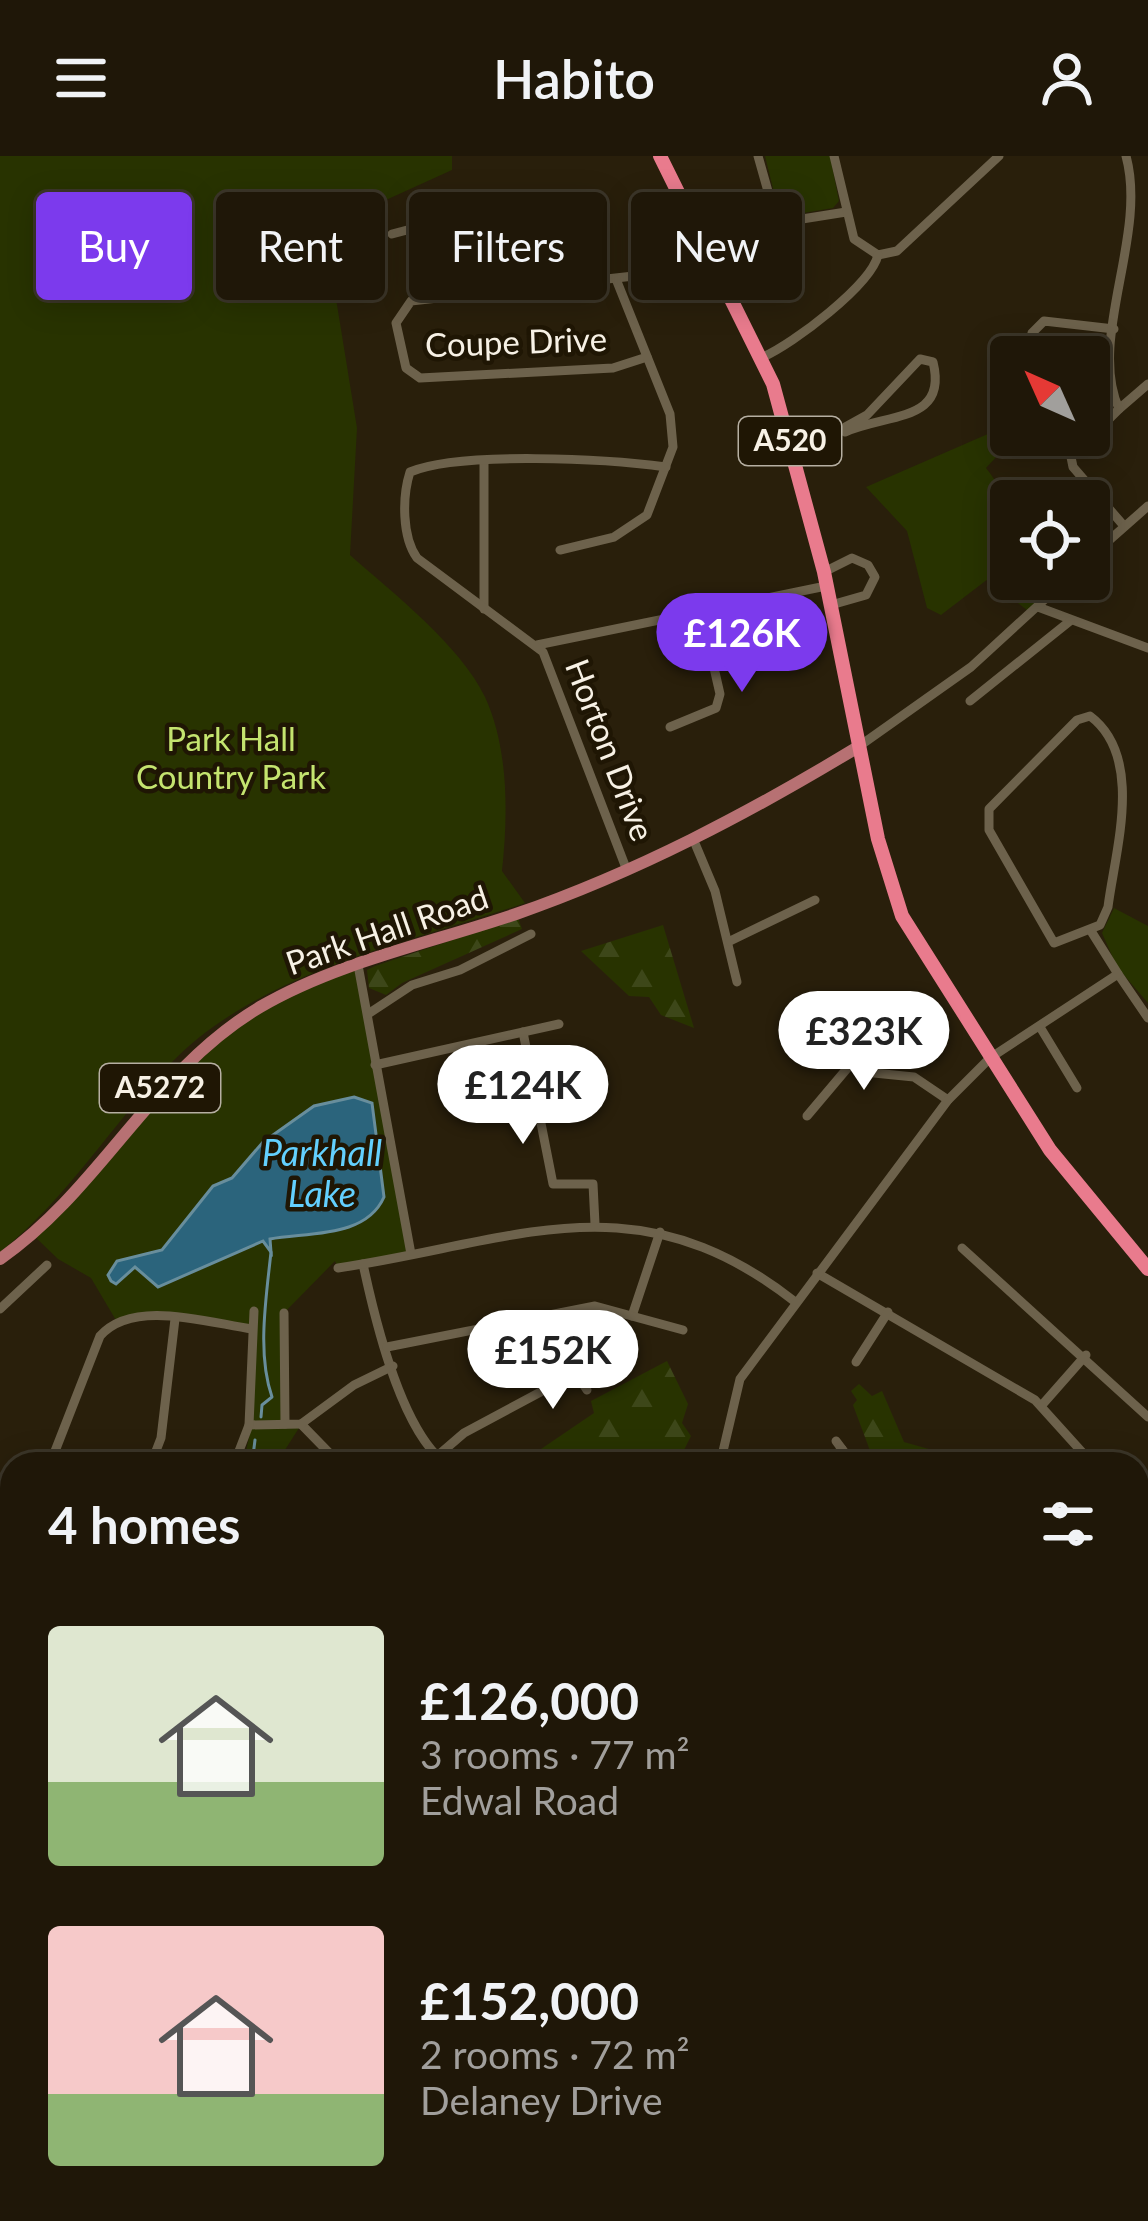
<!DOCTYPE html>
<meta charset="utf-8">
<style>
:root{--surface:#1f1708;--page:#272012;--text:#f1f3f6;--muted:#a19f9c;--line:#3c3629;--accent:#7c3aed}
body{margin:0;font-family:Lato,sans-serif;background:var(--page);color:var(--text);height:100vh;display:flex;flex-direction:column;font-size:45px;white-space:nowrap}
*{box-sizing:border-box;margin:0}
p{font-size:39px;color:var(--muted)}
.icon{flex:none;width:66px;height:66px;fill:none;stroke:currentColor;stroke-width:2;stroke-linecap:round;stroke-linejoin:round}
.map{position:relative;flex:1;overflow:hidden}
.panel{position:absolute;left:0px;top:1296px;width:1149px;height:771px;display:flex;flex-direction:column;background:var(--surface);border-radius:36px 36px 0 0;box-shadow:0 6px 30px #0003,0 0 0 3px var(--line)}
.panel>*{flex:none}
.banner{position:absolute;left:36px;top:36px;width:1077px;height:108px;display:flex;gap:24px}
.needle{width:78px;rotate:315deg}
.tools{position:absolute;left:990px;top:180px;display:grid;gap:24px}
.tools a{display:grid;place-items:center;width:120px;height:120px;border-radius:12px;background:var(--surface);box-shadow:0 6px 30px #0003,0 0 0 3px var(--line);font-size:60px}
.price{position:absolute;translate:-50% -102px;padding:0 27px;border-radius:42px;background:#fff;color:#222;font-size:39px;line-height:78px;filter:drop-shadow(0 3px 6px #0008)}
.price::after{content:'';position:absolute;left:50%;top:72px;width:36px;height:27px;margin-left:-18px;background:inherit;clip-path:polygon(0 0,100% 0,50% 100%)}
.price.on{background:var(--accent);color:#fff}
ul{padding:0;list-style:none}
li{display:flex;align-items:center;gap:36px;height:300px;padding:0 48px}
li span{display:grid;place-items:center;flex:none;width:336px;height:240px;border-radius:12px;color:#555}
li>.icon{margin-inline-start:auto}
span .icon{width:144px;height:144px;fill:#fffc;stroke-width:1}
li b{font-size:51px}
h2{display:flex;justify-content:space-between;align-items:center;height:144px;padding:0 48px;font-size:51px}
.tag{padding:0 42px;border-radius:12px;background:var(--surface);box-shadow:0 6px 30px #0003,0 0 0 3px var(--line);font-size:42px;line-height:108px}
.tag.on{background:var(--accent);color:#fff}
header{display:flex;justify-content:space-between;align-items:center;height:156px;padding:0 48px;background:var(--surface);font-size:54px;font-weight:600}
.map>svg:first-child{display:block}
.forest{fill:url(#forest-firs)}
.park{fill:#283300}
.water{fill:#2b647c;stroke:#688e9c;stroke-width:3}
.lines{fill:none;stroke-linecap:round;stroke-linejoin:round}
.stream{stroke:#688e9c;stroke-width:3}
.minor{stroke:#6d624c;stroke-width:9}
.major{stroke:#b77173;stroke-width:12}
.highway{stroke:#e97b8d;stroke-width:14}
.labels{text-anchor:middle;stroke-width:9;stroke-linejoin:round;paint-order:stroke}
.shield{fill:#1f1604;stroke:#b6afa2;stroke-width:3}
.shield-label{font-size:30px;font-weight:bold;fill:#f7f1e5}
.street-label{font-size:33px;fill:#f7f1e5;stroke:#1f1604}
.park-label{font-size:33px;fill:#c4e46f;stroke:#1f1604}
.water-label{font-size:36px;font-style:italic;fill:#63d0fe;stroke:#1f1604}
</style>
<header><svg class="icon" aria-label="menu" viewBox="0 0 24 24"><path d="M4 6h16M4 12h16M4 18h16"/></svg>Habito<svg class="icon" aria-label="person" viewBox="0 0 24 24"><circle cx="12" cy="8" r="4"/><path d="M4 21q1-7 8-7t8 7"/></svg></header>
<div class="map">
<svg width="1148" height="2065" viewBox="0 0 1148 2065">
<defs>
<pattern id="forest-firs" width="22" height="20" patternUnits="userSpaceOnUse" patternTransform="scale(3)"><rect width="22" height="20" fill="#283300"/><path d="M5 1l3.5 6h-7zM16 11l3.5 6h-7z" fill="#3d4719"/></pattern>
</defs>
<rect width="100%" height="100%" fill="#291f0b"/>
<g class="forest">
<path d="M 518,762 L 522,773 L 402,827 L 386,839 L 369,832 L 367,814 L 375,810 Z"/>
<path d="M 663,769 L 694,872 L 661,859 L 649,841 L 629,840 L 581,795 Z"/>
<path d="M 667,1205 L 688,1248 L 682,1267 L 691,1280 L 681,1300 L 662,1308 L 519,1308 L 594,1257 L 591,1245 Z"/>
<path d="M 859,1228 L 872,1240 L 882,1235 L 904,1286 L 981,1308 L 875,1308 L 853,1249 L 857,1244 L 851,1235 Z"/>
<path d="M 1137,1399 L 1148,1409 L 1148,1628 L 1137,1618 Z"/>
</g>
<g class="park">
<path d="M 0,0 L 452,0 L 452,14 L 331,69 L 333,124 L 357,272 L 350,399 C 392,436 461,490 485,541 C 509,593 508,660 502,715 L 525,747 C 406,788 262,814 171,907 C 111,969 68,1042 0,1096 Z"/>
<path d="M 765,0 L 830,0 L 839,45 L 833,52 L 780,61 Z"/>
<path d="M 997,274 L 1000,297 L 986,312 C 1015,348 1011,379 1011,423 L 1035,423 L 1043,439 L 1028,455 L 988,423 L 941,459 L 927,452 L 907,375 L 866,331 Z"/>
<path d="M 1114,752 L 1148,770 L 1148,847 L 1117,811 L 1102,777 Z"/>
<path d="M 358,809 L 411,1098 L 337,1110 L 335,1105 L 284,1157 L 285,1268 L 249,1269 L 252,1173 L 154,1160 L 117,1166 L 91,1122 L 58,1103 L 32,1078 L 145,948 L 241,863 Z"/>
<path d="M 299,1272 L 276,1308 L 243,1308 L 251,1273 Z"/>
<path d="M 0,1591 L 12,1597 L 12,1707 L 0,1707 Z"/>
</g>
<path class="water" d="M 354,941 L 372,947 L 384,1041 C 366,1082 309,1076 270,1083 L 271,1096 L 263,1085 L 158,1131 L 135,1111 L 116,1128 L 111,1125 L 108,1119 L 117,1105 L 162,1094 L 213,1030 L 232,1022 L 263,986 L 314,950 Z"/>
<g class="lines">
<g class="stream">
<path d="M 261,1261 L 262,1249 L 272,1241 C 257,1198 266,1143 271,1096"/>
<path d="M 252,1308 L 255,1284"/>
<path d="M 545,2055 L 547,2065"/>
</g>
<g class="minor">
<path d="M 758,0 L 777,67 L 846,56"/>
<path d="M 834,0 L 854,83 L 878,99 L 897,95 L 999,0"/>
<path d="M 392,78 L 491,52 L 504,135"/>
<path d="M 647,201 L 613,212 L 420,222 L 406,212 L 396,167 L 411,145 L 687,114 L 712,105"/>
<path d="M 763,201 C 793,188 871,129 878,99"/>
<path d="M 1028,201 L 1032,177 L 1044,165 L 1114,173"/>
<path d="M 1119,253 L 1148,228"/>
<path d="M 795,299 L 867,259 L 920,203 L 933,206 C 948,266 889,257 845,276"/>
<path d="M 1124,370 L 1073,311 L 1071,301 L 1119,253 C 1087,183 1148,80 1126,0"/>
<path d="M 560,394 L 614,381 L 647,359 L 673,291 L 670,258 L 616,123"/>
<path d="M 1089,402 L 1148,350"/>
<path d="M 824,416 L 852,402 L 868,409 L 875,421 L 866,439 L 831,449"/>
<path d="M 1038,451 L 1148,492"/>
<path d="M 484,453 L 484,307"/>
<path d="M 537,489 L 826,430"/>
<path d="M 970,545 L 1070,465"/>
<path d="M 1090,560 C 1145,601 1115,695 1108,751 L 1100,769 L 1054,787 L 989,674 L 989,653 L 1077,564 Z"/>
<path d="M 670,571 L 716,552 L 720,538 L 701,455"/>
<path d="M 858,591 L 971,511 L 1067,423"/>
<path d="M 694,685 L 715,735 L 737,826"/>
<path d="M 626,712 L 543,496 L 417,402 C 402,381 402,341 410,316 C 460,295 609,303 666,311"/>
<path d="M 730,785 L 815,744"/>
<path d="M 358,809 L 411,1098"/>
<path d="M 1118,818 L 1148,862"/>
<path d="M 368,858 L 412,829 L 460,814 L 531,778"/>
<path d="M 1040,871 L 1077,932"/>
<path d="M 523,876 L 553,1028 L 593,1028 L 595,1068"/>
<path d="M 797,897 L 824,865 L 833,865 L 874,917 L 914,921 L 948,944"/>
<path d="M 375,909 L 559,868"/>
<path d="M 807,960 L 861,896"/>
<path d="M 962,1092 L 1148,1261"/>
<path d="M 363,1108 C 375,1164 398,1260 437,1300"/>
<path d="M 338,1112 C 515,1086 634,1020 794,1145"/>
<path d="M 817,1117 L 1035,1244 L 1091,1306"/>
<path d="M 0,1153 L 47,1109"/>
<path d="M 284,1157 L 285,1268"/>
<path d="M 632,1160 L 660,1076"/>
<path d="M 387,1191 L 595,1150 L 683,1174"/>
<path d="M 856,1206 L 888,1156"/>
<path d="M 576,1217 L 587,1234"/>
<path d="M 1042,1249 L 1086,1199"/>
<path d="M 301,1268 L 340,1308"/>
<path d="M 249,1269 L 301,1268 L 354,1229 L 393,1210"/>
<path d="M 836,1285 L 848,1301"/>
<path d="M 50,1308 L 100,1180 C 133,1142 209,1167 252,1173"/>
<path d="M 151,1308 L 161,1282 L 175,1163"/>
<path d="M 234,1308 L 249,1269 L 254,1155"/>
<path d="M 428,1308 L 464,1277 L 576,1217 L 562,1157"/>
<path d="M 720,1308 L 740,1223 L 948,944 L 990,902 L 1118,818 L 1091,775"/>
<path d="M 826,1308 L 842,1293"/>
<path d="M 1137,1349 L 1148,1339"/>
<path d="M 0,1383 L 12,1370"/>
<path d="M 0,1537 L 12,1545"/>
<path d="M 0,1758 L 12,1760"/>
<path d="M 0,1838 L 12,1839"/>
<path d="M 0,1960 L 7,1921"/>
<path d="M 136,2055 L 181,2065"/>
<path d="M 597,2055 L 600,2065"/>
<path d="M 3,2065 L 14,2055"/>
<path d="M 314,2065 L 317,2055"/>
<path d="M 393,2065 L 396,2055"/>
<path d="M 463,2065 L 466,2055"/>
</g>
<path class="major" d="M 0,1103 C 101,1033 152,915 260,851 C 337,806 431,787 516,758 C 637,716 749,657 858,591"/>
<path class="highway" d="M 660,0 L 773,228 L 824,416 L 878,683 L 902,760 L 1050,994 L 1148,1113"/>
</g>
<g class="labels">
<g class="shield">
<rect x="739" y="261" width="102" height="48" rx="9"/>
<rect x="100" y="908" width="120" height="48" rx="9"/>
</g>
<g class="shield-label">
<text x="790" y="295">A520</text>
<text x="160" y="942">A5272</text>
</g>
<g class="street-label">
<text transform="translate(516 186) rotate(-2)" y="12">Coupe Drive</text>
<text transform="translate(610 594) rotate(69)" y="12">Horton Drive</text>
<text transform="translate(387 774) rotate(-19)" y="12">Park Hall Road</text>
</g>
<g class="park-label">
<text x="231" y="595">Park Hall<tspan x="231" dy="38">Country Park</tspan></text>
</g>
<g class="water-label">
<text x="322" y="1010">Parkhall<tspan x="322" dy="41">Lake</tspan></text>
</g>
</g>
</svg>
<div class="tools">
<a><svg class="needle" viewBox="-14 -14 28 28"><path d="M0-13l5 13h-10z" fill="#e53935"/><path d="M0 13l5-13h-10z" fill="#a19f9c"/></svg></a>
<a><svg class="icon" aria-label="locate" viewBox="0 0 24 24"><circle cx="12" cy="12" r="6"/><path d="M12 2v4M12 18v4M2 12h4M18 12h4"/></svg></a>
</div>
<b class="price on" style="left:742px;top:539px">£126K</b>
<b class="price" style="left:864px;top:937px">£323K</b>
<b class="price" style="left:523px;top:991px">£124K</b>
<b class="price" style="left:553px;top:1256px">£152K</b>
<div class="banner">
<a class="tag on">Buy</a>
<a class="tag">Rent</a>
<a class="tag">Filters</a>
<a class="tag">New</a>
</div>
<section class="panel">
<h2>4 homes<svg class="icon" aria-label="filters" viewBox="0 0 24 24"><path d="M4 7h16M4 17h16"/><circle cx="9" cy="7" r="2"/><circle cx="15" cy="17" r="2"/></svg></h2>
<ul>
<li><span style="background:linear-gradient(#dfe7d0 65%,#8fb573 0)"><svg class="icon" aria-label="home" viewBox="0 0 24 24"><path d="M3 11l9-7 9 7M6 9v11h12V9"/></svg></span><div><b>£126,000</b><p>3 rooms · 77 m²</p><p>Edwal Road</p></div></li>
<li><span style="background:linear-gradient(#f6c9c9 70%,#8fb573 0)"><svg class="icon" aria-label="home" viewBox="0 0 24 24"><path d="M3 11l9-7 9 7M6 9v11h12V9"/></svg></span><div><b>£152,000</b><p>2 rooms · 72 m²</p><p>Delaney Drive</p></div></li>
</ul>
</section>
</div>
